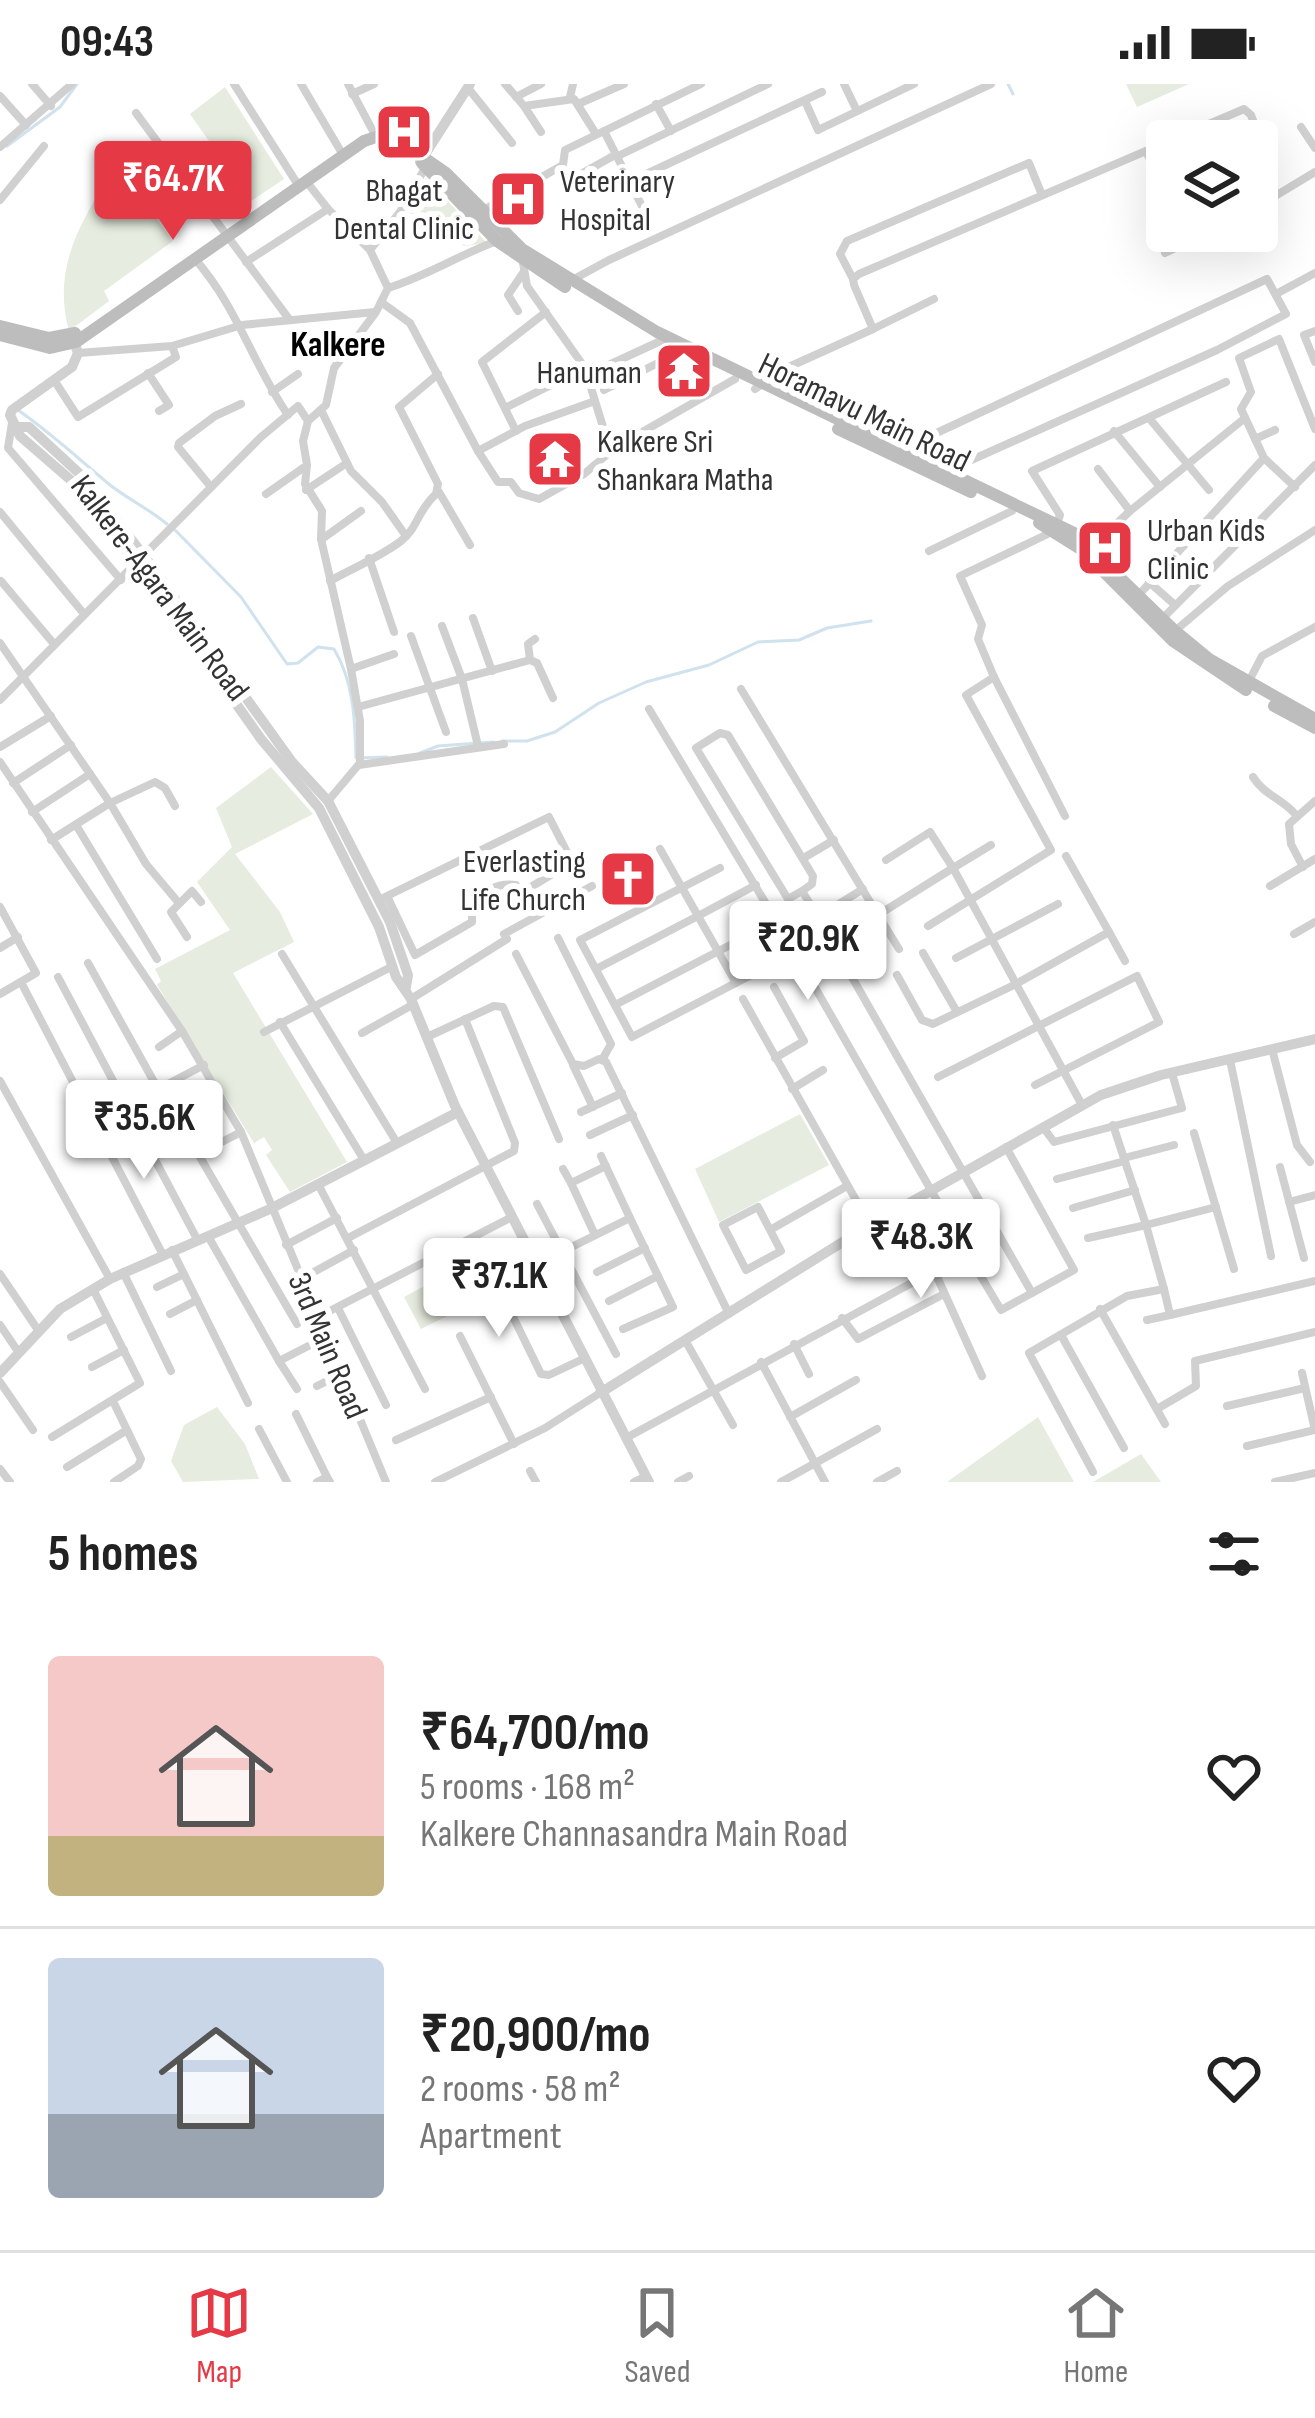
<!DOCTYPE html>
<meta charset="utf-8">
<style>
:root{--surface:#fff;--page:#f6f6f6;--text:#222;--muted:#767676;--line:#e0e0e0;--accent:#e63946}
body{margin:0;font-family:"Sofia Sans Condensed",sans-serif;background:var(--page);color:var(--text);height:100vh;display:flex;flex-direction:column;font-size:45px;white-space:nowrap}
*{box-sizing:border-box;margin:0}
p{font-size:39px;color:var(--muted)}
.icon{flex:none;width:66px;height:66px;fill:none;stroke:currentColor;stroke-width:2;stroke-linecap:round;stroke-linejoin:round}
.map{position:relative;height:1398px;overflow:hidden}
.panel{display:flex;flex-direction:column;background:var(--surface);flex:1}
.panel>*{flex:none}
.fabs{position:absolute;left:1146px;top:36px;display:grid;gap:24px}
.fabs a{display:grid;place-items:center;width:132px;height:132px;border-radius:12px;background:var(--surface);box-shadow:0 12px 48px #0002;font-size:60px}
.price{position:absolute;translate:-50% -102px;padding:0 27px;border-radius:12px;background:#fff;color:#222;font-size:39px;line-height:78px;filter:drop-shadow(0 3px 6px #0008)}
.price::after{content:'';position:absolute;left:50%;top:72px;width:36px;height:27px;margin-left:-18px;background:inherit;clip-path:polygon(0 0,100% 0,50% 100%)}
.price.active{background:var(--accent);color:#fff}
ul{padding:0;list-style:none}
li{display:flex;align-items:center;gap:36px;height:300px;padding:0 48px}
li+li{border-top:3px solid var(--line)}
li span{display:grid;place-items:center;flex:none;width:336px;height:240px;border-radius:12px;color:#555}
li>.icon{margin-inline-start:auto}
span .icon{width:144px;height:144px;fill:#fffc;stroke-width:1}
li b{font-size:51px}
h2{display:flex;justify-content:space-between;align-items:center;height:144px;padding:0 48px;font-size:51px}
.status{display:flex;justify-content:space-between;align-items:center;height:84px;padding:0 60px;background:var(--surface);direction:ltr}
.status svg{height:33px;fill:currentColor}
.tabs{display:flex;justify-content:space-around;align-items:center;height:168px;border-top:3px solid var(--line);background:var(--surface);font-size:33px;color:var(--muted)}
.tabs a{display:grid;justify-items:center;gap:6px}
.tabs .active{color:var(--accent)}
.map>svg:first-child{display:block}
.green{fill:#e6ecdf}
.lines{fill:none;stroke-linecap:round;stroke-linejoin:round}
.stream{stroke:#cfe2ee;stroke-width:3}
.minor{stroke:#d0d0d0;stroke-width:8}
.tertiary{stroke:#d0d0d0;stroke-width:10}
.secondary{stroke:#bdbdbd;stroke-width:12}
.labels{text-anchor:middle;stroke-width:12;stroke-linejoin:round;paint-order:stroke}
.poi-label{font-size:33px;fill:#333;stroke:#fff;text-anchor:start}
.street-label{font-size:33px;fill:#333;stroke:#fff}
.neighbourhood-label{font-size:36px;font-weight:bold;fill:#000;stroke:#fff}
</style>
<div class="status"><b>09:43</b><svg viewBox="0 0 49 12"><path d="M0 12V9h3v3zM5 12V6h3v6zM10 12V3h3v9zM15 12V0h3v12zM26 1h20v11H26zM47 4h2v5h-2z"/></svg></div>
<div class="map">
<svg width="1315" height="1398" viewBox="0 0 1315 1398">
<rect width="100%" height="100%" fill="#fff"/>
<g class="green">
<path d="M 1126,0 L 1189,0 L 1137,23 Z"/>
<path d="M 225,3 L 284,95 L 251,117 L 190,30 Z"/>
<path d="M 116,80 L 173,157 L 104,207 L 109,217 L 69,247 C 51,180 83,136 116,80 Z"/>
<path d="M 426,94 L 487,159 L 464,162 L 453,151 L 406,127 Z"/>
<path d="M 271,683 L 313,730 L 235,770 L 280,828 L 294,858 L 233,889 L 347,1078 L 290,1108 L 266,1071 L 272,1066 L 264,1053 L 254,1059 L 157,901 L 161,897 L 155,885 L 230,846 L 197,798 L 232,763 L 216,724 Z"/>
<path d="M 800,1030 L 829,1081 L 719,1138 L 695,1085 Z"/>
<path d="M 434,1197 L 451,1230 L 421,1245 L 404,1213 Z"/>
<path d="M 217,1323 L 245,1360 L 259,1395 L 183,1398 L 171,1377 L 184,1341 Z"/>
<path d="M 1038,1333 L 1074,1398 L 947,1398 Z"/>
<path d="M 1141,1370 L 1161,1398 L 1093,1398 Z"/>
</g>
<g class="lines">
<g class="stream">
<path d="M 1008,0 L 1013,10"/>
<path d="M 7,62 L 60,23 L 77,0"/>
<path d="M 18,326 C 51,349 80,376 110,401 C 128,415 149,425 167,440"/>
<path d="M 175,446 L 241,513 L 287,580 L 298,579 L 318,563 L 334,565 C 354,598 355,637 356,674 L 387,673"/>
<path d="M 502,657 L 527,657 L 555,648 L 599,619 L 646,598 L 709,581 L 758,558 L 799,556 L 827,544 L 871,537"/>
<path d="M 420,669 L 438,662 L 493,658"/>
</g>
<g class="minor">
<path d="M 32,0 L 51,22"/>
<path d="M 234,0 L 300,104"/>
<path d="M 301,0 L 343,71"/>
<path d="M 348,0 L 375,51"/>
<path d="M 505,0 L 524,22 L 574,15 L 596,50"/>
<path d="M 844,0 L 857,27"/>
<path d="M 468,4 L 512,59"/>
<path d="M 352,10 L 374,0"/>
<path d="M 0,12 L 26,41"/>
<path d="M 516,13 L 541,0"/>
<path d="M 570,13 L 573,0"/>
<path d="M 805,17 L 818,46 L 914,0"/>
<path d="M 578,20 L 624,0"/>
<path d="M 656,20 L 671,47"/>
<path d="M 524,22 L 541,48"/>
<path d="M 136,29 L 289,235"/>
<path d="M 1301,43 L 1315,64"/>
<path d="M 604,47 L 649,136"/>
<path d="M 1169,57 L 1244,25 L 1251,31 L 1258,50 L 1249,57"/>
<path d="M 0,63 L 72,0"/>
<path d="M 1146,67 L 1158,92 L 1167,94"/>
<path d="M 618,72 L 768,0"/>
<path d="M 581,90 L 615,71"/>
<path d="M 306,97 L 328,125 L 370,166"/>
<path d="M 629,98 L 822,8"/>
<path d="M 0,116 L 44,62"/>
<path d="M 1257,123 L 1315,88"/>
<path d="M 480,128 L 563,81 L 565,66 L 701,0"/>
<path d="M 175,135 L 201,118"/>
<path d="M 1165,169 L 1211,147"/>
<path d="M 194,174 C 237,222 252,279 288,331"/>
<path d="M 246,178 L 328,125"/>
<path d="M 574,195 L 609,176 L 991,0"/>
<path d="M 853,195 L 840,170 L 847,157 L 1029,79 L 1042,111"/>
<path d="M 388,204 C 426,192 459,171 497,157"/>
<path d="M 1276,210 L 1315,189"/>
<path d="M 381,218 L 410,239 L 478,367 L 525,342 L 595,317 L 585,284 L 527,202 L 522,173"/>
<path d="M 518,227 L 508,211 L 523,189"/>
<path d="M 873,245 L 934,215"/>
<path d="M 1315,247 L 1304,251 L 1315,278"/>
<path d="M 78,269 L 172,262 L 242,241 L 375,228"/>
<path d="M 148,289 L 169,321 L 159,327"/>
<path d="M 587,291 L 667,254"/>
<path d="M 54,296 L 78,333 L 176,273 L 172,262"/>
<path d="M 755,305 L 782,286 L 873,245 L 854,201 L 853,195 L 859,190 L 1167,58"/>
<path d="M 604,306 L 688,264"/>
<path d="M 272,308 L 298,290"/>
<path d="M 595,317 L 604,346 L 616,363 L 735,295"/>
<path d="M 507,323 L 585,284"/>
<path d="M 321,326 L 351,387 L 382,418 L 406,452"/>
<path d="M 1149,334 L 1209,406"/>
<path d="M 12,339 L 8,364 L 121,496"/>
<path d="M 516,347 L 482,278 L 546,228"/>
<path d="M 1114,347 L 1160,403"/>
<path d="M 1255,355 L 1275,346"/>
<path d="M 900,366 L 1267,195 L 1286,230 L 1217,266 L 947,387"/>
<path d="M 478,367 L 498,398 L 511,398 L 519,409 L 539,415 L 584,390 L 616,363"/>
<path d="M 1098,385 L 1130,427"/>
<path d="M 211,403 L 178,363 L 179,359 L 215,332 L 241,320"/>
<path d="M 1295,403 L 1264,374 L 1241,325 L 1251,308 L 1239,274 L 1279,255 L 1315,345"/>
<path d="M 306,406 L 347,379"/>
<path d="M 439,408 L 470,461"/>
<path d="M 266,410 L 303,384"/>
<path d="M 0,428 L 84,530"/>
<path d="M 322,455 L 361,427"/>
<path d="M 1091,464 L 1130,427 L 1245,334"/>
<path d="M 929,467 L 1012,427"/>
<path d="M 369,474 L 394,548"/>
<path d="M 1,497 L 54,560"/>
<path d="M 330,497 C 353,484 380,473 401,457 C 418,444 417,427 436,410 L 438,400 L 399,323 L 438,290"/>
<path d="M 1149,498 L 1175,521"/>
<path d="M 1135,515 L 1264,374"/>
<path d="M 473,534 L 492,587"/>
<path d="M 1163,534 L 1315,381"/>
<path d="M 442,542 L 462,595 L 478,662"/>
<path d="M 1176,546 L 1228,502 L 1315,446"/>
<path d="M 411,552 L 446,648"/>
<path d="M 535,555 L 528,560 L 530,576 L 537,579 L 553,614"/>
<path d="M 0,559 L 110,719 L 146,780 L 178,818"/>
<path d="M 351,585 L 394,570"/>
<path d="M 994,593 L 978,555 L 982,541 L 960,492 L 1054,447 L 1060,431 L 1032,387 L 1226,298"/>
<path d="M 1248,599 L 1262,572 L 1315,543"/>
<path d="M 741,605 L 878,831 L 953,784 L 1082,1021"/>
<path d="M 0,616 L 261,353 L 298,322 L 308,337"/>
<path d="M 358,623 L 530,576"/>
<path d="M 0,663 L 51,632"/>
<path d="M 0,678 L 182,947 L 241,1048 L 386,1398"/>
<path d="M 359,681 L 504,660"/>
<path d="M 1253,693 C 1265,712 1282,714 1296,731"/>
<path d="M 13,699 L 71,661"/>
<path d="M 328,717 L 360,679 L 360,637 L 351,585 L 321,455 L 322,427 L 305,400 L 307,381 L 303,357 L 308,337 L 326,321 L 334,284 L 376,228 L 388,204 L 370,166 L 400,128 L 425,84"/>
<path d="M 32,728 L 90,690"/>
<path d="M 76,741 L 157,875"/>
<path d="M 51,756 L 110,719 L 155,698 L 165,704 L 175,722"/>
<path d="M 807,772 L 834,756"/>
<path d="M 886,776 L 930,748 L 953,784 L 991,761"/>
<path d="M 1303,783 L 1291,760 L 1289,740 L 1315,717"/>
<path d="M 720,784 L 580,856 L 632,953 L 778,877"/>
<path d="M 1270,802 L 1315,775"/>
<path d="M 802,807 L 812,800 L 813,792 L 728,651 L 720,649 L 696,664 L 788,815 L 802,807 L 812,823 L 1032,1209"/>
<path d="M 379,816 L 387,812 L 549,733 L 572,778 L 521,809 L 516,801 C 497,798 481,808 472,824 L 472,838 L 415,871 L 387,812"/>
<path d="M 839,820 L 863,805"/>
<path d="M 0,823 L 36,889 L 0,910"/>
<path d="M 878,831 L 899,865"/>
<path d="M 928,842 L 1051,766 L 966,611 L 994,593 L 1065,732"/>
<path d="M 1109,848 L 1125,877"/>
<path d="M 1294,850 L 1315,838"/>
<path d="M 187,853 L 171,828 L 192,807 L 201,818"/>
<path d="M 558,854 L 611,960 L 602,976"/>
<path d="M 0,864 L 18,853"/>
<path d="M 923,869 L 957,928"/>
<path d="M 282,870 L 397,1059"/>
<path d="M 516,870 L 573,980 L 584,982 L 599,975 L 606,978 L 729,1230"/>
<path d="M 956,874 L 1058,820"/>
<path d="M 88,879 L 158,1005"/>
<path d="M 596,885 L 698,832 L 660,765"/>
<path d="M 897,891 L 922,936 L 933,940 L 1014,901 L 1109,848 L 1066,772"/>
<path d="M 58,893 L 197,1155"/>
<path d="M 736,899 L 698,832 L 756,801"/>
<path d="M 23,902 L 162,1169"/>
<path d="M 774,903 L 804,957 L 775,974"/>
<path d="M 411,915 L 507,855 L 504,850 L 592,802"/>
<path d="M 743,915 L 870,1141"/>
<path d="M 615,921 L 761,845"/>
<path d="M 280,938 L 364,1076"/>
<path d="M 264,948 L 393,882"/>
<path d="M 362,949 L 414,920"/>
<path d="M 427,953 L 494,922 L 503,923 L 559,1055"/>
<path d="M 159,963 L 182,947"/>
<path d="M 1272,965 L 1297,1061 L 1310,1078"/>
<path d="M 1230,976 L 1271,1172"/>
<path d="M 573,981 L 593,1023"/>
<path d="M 938,993 L 1137,892 L 1159,938 L 1035,1001"/>
<path d="M 0,997 L 110,1195"/>
<path d="M 792,1005 L 823,986"/>
<path d="M 581,1028 L 622,1009"/>
<path d="M 179,1037 L 297,1240"/>
<path d="M 96,1038 L 204,981"/>
<path d="M 1113,1041 L 1146,1141 L 1216,1123"/>
<path d="M 1043,1043 L 1054,1058 L 1182,1024 L 1172,989"/>
<path d="M 1194,1049 L 1234,1185"/>
<path d="M 590,1051 L 633,1031"/>
<path d="M 218,1060 L 241,1048"/>
<path d="M 601,1072 L 630,1134"/>
<path d="M 1124,1074 L 1174,1061"/>
<path d="M 1280,1083 L 1304,1174"/>
<path d="M 563,1085 L 571,1099"/>
<path d="M 1057,1095 L 1125,1077"/>
<path d="M 318,1100 L 425,1305"/>
<path d="M 1289,1118 L 1315,1111"/>
<path d="M 537,1120 L 616,1270"/>
<path d="M 1073,1124 L 1135,1106"/>
<path d="M 770,1146 L 758,1123 L 723,1141 L 746,1186 L 781,1167 L 770,1146 L 847,1102"/>
<path d="M 595,1151 L 571,1099 L 606,1082"/>
<path d="M 208,1152 L 279,1277 L 326,1253"/>
<path d="M 348,1154 L 514,1067 L 515,1059 L 465,935"/>
<path d="M 1088,1154 L 1146,1141 L 1164,1205 L 1127,1212 L 1029,1269 L 1093,1388"/>
<path d="M 286,1161 L 337,1134"/>
<path d="M 172,1166 L 248,1319"/>
<path d="M 967,1169 L 1001,1226 L 1074,1186 L 1006,1063"/>
<path d="M 934,1186 L 982,1292"/>
<path d="M 123,1188 L 171,1287"/>
<path d="M 597,1188 L 645,1164"/>
<path d="M 0,1190 L 38,1246"/>
<path d="M 301,1195 L 354,1166"/>
<path d="M 157,1203 L 184,1190"/>
<path d="M 1164,1205 L 1170,1231 L 1315,1197"/>
<path d="M 609,1217 L 658,1192"/>
<path d="M 338,1224 L 386,1321"/>
<path d="M 1100,1225 L 1165,1340"/>
<path d="M 170,1230 L 197,1216"/>
<path d="M 318,1233 L 512,1133"/>
<path d="M 842,1234 L 858,1255 L 944,1210"/>
<path d="M 1147,1236 L 1170,1231"/>
<path d="M 0,1241 L 19,1269"/>
<path d="M 1061,1251 L 1124,1364"/>
<path d="M 460,1252 L 514,1360"/>
<path d="M 71,1253 L 107,1234"/>
<path d="M 685,1256 L 733,1341"/>
<path d="M 794,1260 L 809,1290"/>
<path d="M 585,1274 L 549,1291 L 541,1290 L 497,1200 L 630,1134 L 673,1223 L 623,1245"/>
<path d="M 279,1277 L 297,1305"/>
<path d="M 761,1278 L 825,1398"/>
<path d="M 92,1283 L 124,1266"/>
<path d="M 1302,1289 L 1315,1346"/>
<path d="M 0,1298 L 33,1346"/>
<path d="M 317,1302 L 341,1290"/>
<path d="M 113,1317 L 141,1375 L 138,1382 L 114,1398"/>
<path d="M 1227,1322 L 1305,1304"/>
<path d="M 1157,1325 L 1196,1302 L 1195,1277 L 1315,1248"/>
<path d="M 296,1330 L 327,1393"/>
<path d="M 790,1333 L 856,1296"/>
<path d="M 259,1345 L 287,1398"/>
<path d="M 52,1353 L 140,1299 L 93,1205"/>
<path d="M 626,1354 L 967,1169 L 789,858 L 649,625"/>
<path d="M 396,1356 L 491,1313"/>
<path d="M 1247,1362 L 1315,1346"/>
<path d="M 67,1383 L 127,1346"/>
<path d="M 0,1385 L 10,1398"/>
<path d="M 530,1387 L 536,1398"/>
<path d="M 317,1398 L 327,1393 L 330,1398"/>
<path d="M 435,1398 L 545,1344 L 600,1309"/>
<path d="M 634,1398 L 646,1392"/>
<path d="M 678,1398 L 689,1392"/>
<path d="M 781,1398 L 877,1345"/>
<path d="M 877,1398 L 897,1387"/>
<path d="M 1275,1398 L 1315,1389"/>
</g>
<g class="tertiary">
<path d="M 420,78 L 470,0"/>
<path d="M 73,255 L 78,269 L 72,283 L 12,326 L 10,331 L 20,352 L 73,398 L 137,480 L 261,655 L 319,724 L 379,843 L 396,893 L 411,915 L 455,1022 L 649,1398"/>
<path d="M 17,343 L 29,343 L 81,391 L 145,473 L 292,678 L 328,717 L 390,838 L 408,891 L 406,903"/>
<path d="M 0,1289 L 60,1225 L 110,1195 L 270,1125 L 458,1028"/>
<path d="M 600,1309 L 870,1141 L 1101,1011 L 1161,991 L 1315,955"/>
</g>
<g class="secondary">
<path d="M 422,79 L 497,157 L 565,203"/>
<path d="M 0,242 L 49,254 L 75,249"/>
<path d="M 0,251 L 50,264 L 76,258 L 364,57 L 388,49 L 446,89 L 522,165 L 657,248 L 1074,449 L 1175,547 L 1209,575 L 1315,635"/>
<path d="M 838,345 L 971,408"/>
<path d="M 1039,439 L 1082,466 L 1173,557 L 1246,606"/>
<path d="M 1274,622 L 1315,644"/>
</g>
</g>
<defs>
<symbol id="hospital-square" viewBox="-11 -11 22 22"><rect x="-9" y="-9" width="18" height="18" rx="4" fill="#e63946" stroke="#fff"/><path d="M-5-5h3v3.5h4V-5h3V5h-3V1.5h-4V5h-3Z" fill="#fff"/></symbol>
<symbol id="temple-square" viewBox="-11 -11 22 22"><rect x="-9" y="-9" width="18" height="18" rx="4" fill="#e63946" stroke="#fff"/><path d="M0-6L5-2H3V0L6.5 2.5H4V6H1.5V3h-3V6H-4V2.5H-6.5L-3 0V-2H-5Z" fill="#fff"/></symbol>
<symbol id="church-square" viewBox="-11 -11 22 22"><rect x="-9" y="-9" width="18" height="18" rx="4" fill="#e63946" stroke="#fff"/><path d="M-1.2-6h2.4v3.5h3.3v2.4h-3.3V6h-2.4V-.1h-3.3v-2.4h3.3Z" fill="#fff"/></symbol>
</defs>
<g fill-rule="evenodd">
<use href="#hospital-square" x="371" y="15" width="66" height="66"/>
<use href="#hospital-square" x="485" y="82" width="66" height="66"/>
<use href="#temple-square" x="651" y="254" width="66" height="66"/>
<use href="#temple-square" x="522" y="342" width="66" height="66"/>
<use href="#hospital-square" x="1072" y="431" width="66" height="66"/>
<use href="#church-square" x="595" y="762" width="66" height="66"/>
</g>
<g class="labels">
<g class="poi-label">
<text x="560" y="108">Veterinary<tspan x="560" dy="38">Hospital</tspan></text>
<text x="404" y="117" text-anchor="middle">Bhagat<tspan x="404" dy="38">Dental Clinic</tspan></text>
<text x="642" y="299" text-anchor="end">Hanuman</text>
<text x="597" y="368">Kalkere Sri<tspan x="597" dy="38">Shankara Matha</tspan></text>
<text x="1147" y="457">Urban Kids<tspan x="1147" dy="38">Clinic</tspan></text>
<text x="586" y="788" text-anchor="end">Everlasting<tspan x="586" dy="38">Life Church</tspan></text>
</g>
<g class="street-label">
<text transform="translate(865 327) rotate(26)" y="12">Horamavu Main Road</text>
<text transform="translate(161 503) rotate(53)" y="12">Kalkere-Agara Main Road</text>
<text transform="translate(329 1261) rotate(67)" y="12">3rd Main Road</text>
</g>
<g class="neighbourhood-label">
<text x="338" y="272">Kalkere</text>
</g>
</g>
</svg>
<div class="fabs">
<a><svg class="icon" aria-label="layers" viewBox="0 0 24 24"><path d="M12 4l9 5-9 5-9-5zM3 14l9 5 9-5"/></svg></a>
</div>
<b class="price active" style="left:173px;top:159px">₹64.7K</b>
<b class="price" style="left:808px;top:919px">₹20.9K</b>
<b class="price" style="left:144px;top:1098px">₹35.6K</b>
<b class="price" style="left:921px;top:1217px">₹48.3K</b>
<b class="price" style="left:499px;top:1256px">₹37.1K</b>
</div>
<section class="panel">
<h2>5 homes<svg class="icon" aria-label="filters" viewBox="0 0 24 24"><path d="M4 7h16M4 17h16"/><circle cx="9" cy="7" r="2"/><circle cx="15" cy="17" r="2"/></svg></h2>
<ul>
<li><span style="background:linear-gradient(#f6c9c9 75%,#c2b280 0)"><svg class="icon" aria-label="home" viewBox="0 0 24 24"><path d="M3 11l9-7 9 7M6 9v11h12V9"/></svg></span><div><b>₹64,700/mo</b><p>5 rooms · 168 m²</p><p>Kalkere Channasandra Main Road</p></div><svg class="icon" aria-label="heart" viewBox="0 0 24 24"><path d="M12 20l-8-8c-3-5 5-10 8-4 3-6 11-1 8 4z"/></svg></li>
<li><span style="background:linear-gradient(#c9d6e8 65%,#9aa5b1 0)"><svg class="icon" aria-label="home" viewBox="0 0 24 24"><path d="M3 11l9-7 9 7M6 9v11h12V9"/></svg></span><div><b>₹20,900/mo</b><p>2 rooms · 58 m²</p><p>Apartment</p></div><svg class="icon" aria-label="heart" viewBox="0 0 24 24"><path d="M12 20l-8-8c-3-5 5-10 8-4 3-6 11-1 8 4z"/></svg></li>
</ul>
</section>
<nav class="tabs">
<a class="active"><svg class="icon" aria-label="map" viewBox="0 0 24 24"><path d="M3 6l6-2 6 2 6-2v14l-6 2-6-2-6 2zM9 4v14M15 6v14"/></svg>Map</a>
<a><svg class="icon" aria-label="saved" viewBox="0 0 24 24"><path d="M7 4h10v16l-5-4-5 4z"/></svg>Saved</a>
<a><svg class="icon" aria-label="home" viewBox="0 0 24 24"><path d="M3 11l9-7 9 7M6 9v11h12V9"/></svg>Home</a>
</nav>
